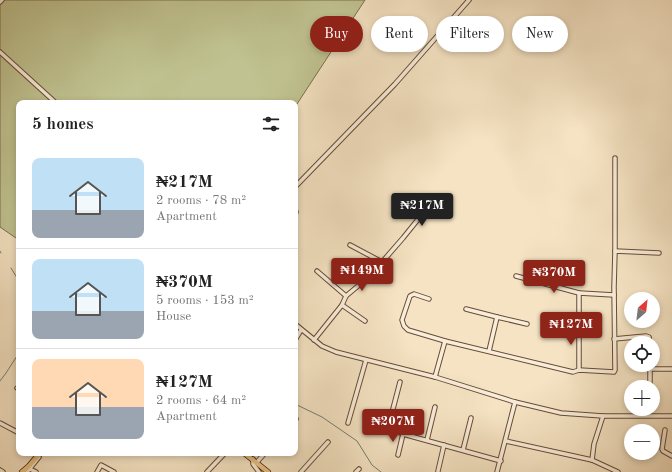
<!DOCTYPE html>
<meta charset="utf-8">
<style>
:root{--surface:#fff;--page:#f6f6f6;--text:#222;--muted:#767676;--line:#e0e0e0;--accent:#8f2418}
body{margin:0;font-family:"Old Standard TT",serif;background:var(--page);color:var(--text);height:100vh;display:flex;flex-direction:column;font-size:15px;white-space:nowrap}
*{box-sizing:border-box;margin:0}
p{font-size:13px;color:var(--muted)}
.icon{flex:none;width:22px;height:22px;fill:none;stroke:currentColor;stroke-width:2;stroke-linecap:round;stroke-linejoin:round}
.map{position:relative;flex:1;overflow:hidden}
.details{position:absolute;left:16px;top:100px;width:282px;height:356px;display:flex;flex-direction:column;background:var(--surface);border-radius:8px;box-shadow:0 2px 6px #0003}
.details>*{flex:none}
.hud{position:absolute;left:310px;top:16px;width:302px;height:36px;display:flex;gap:8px}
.needle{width:26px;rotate:28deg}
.buttons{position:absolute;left:624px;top:292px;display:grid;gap:8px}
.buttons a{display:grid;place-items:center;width:36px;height:36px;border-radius:50%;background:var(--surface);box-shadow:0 2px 6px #0003;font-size:20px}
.price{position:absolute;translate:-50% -34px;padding:0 9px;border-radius:4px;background:var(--accent);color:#fff;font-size:13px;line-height:26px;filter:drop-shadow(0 1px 2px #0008)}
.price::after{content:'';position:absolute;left:50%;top:24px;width:12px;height:9px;margin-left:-6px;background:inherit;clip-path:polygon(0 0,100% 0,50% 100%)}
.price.current{background:#222;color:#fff}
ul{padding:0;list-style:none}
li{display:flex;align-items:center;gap:12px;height:100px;padding:0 16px}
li+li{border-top:1px solid var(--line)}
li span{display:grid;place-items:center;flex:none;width:112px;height:80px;border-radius:8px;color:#555}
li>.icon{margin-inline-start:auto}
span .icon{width:48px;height:48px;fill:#fffc;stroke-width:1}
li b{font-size:17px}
h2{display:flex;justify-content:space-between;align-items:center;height:48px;padding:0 16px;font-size:17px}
.pill{padding:0 14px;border-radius:18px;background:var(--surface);box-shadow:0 2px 6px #0003;font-size:14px;line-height:36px}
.pill.current{background:var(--accent);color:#fff}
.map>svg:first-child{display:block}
.green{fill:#c0c391;stroke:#7c6e4e}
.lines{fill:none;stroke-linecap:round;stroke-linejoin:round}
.stream{stroke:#747c72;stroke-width:1}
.minor-casing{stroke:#684b39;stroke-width:5.5}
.major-casing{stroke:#39180b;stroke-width:6}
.minor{stroke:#f8edd8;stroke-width:3.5}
.major{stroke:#eac282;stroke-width:4.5}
</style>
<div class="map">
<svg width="672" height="472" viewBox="0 0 672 472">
<rect width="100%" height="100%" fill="#f5e3c3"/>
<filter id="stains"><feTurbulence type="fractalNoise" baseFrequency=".005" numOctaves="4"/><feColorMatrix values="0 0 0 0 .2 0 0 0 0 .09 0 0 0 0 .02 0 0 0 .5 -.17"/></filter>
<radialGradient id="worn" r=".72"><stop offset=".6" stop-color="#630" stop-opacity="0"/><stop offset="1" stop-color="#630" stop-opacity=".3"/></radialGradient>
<path class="green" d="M 0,0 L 365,0 L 295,107 L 295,103 L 19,103 L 19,237 L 16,238 L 0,227 Z"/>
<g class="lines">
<g class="stream">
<path d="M 0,251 L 1,253"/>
<path d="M 11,268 L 19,281"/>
<path d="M 0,381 L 6,373 L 19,353"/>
<path d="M 295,404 L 322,417 L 357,441 L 372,465 L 381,472"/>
</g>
<defs>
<g id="minor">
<path d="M 0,2 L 2,0"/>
<path d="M 0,52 L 56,103"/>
<path d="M 615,158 L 615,251"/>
<path d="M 295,187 L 395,84 L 469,0"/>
<path d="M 295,212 L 296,212"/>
<path d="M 350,245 L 382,262"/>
<path d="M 317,271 L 346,296"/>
<path d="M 516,276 L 579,293 L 579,370"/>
<path d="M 579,293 L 614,295"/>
<path d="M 429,299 L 414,294 L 410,296 L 402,320 L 404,326 L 408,330 L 445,341 L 573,372 L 579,370 L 614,372 L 615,370 L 614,287 L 615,251 L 659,253"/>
<path d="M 342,305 L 365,321"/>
<path d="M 466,309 L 497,317"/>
<path d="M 295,324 L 322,346 L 336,352 L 435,377 L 515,402 L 561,413 L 603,416 L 672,416"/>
<path d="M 560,333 L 579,336"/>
<path d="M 614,339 L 646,336 L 649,337 L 650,343"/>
<path d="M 295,340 L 301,330"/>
<path d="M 314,340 L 342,305 L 346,296 L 370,276 L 403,238 L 428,207"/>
<path d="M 489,351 L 497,317 L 527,324"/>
<path d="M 650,365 L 650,387"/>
<path d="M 651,369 L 672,369"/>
<path d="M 435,377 L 445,341"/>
<path d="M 400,382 L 388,428 L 403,434 L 501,461"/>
<path d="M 17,388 L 19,389"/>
<path d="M 391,413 L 408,419"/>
<path d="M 295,421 L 296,419"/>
<path d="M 0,423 L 19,433"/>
<path d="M 348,423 L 366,360"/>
<path d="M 665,430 L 662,449 L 663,451 L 672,456"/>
<path d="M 427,440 L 435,407"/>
<path d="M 506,441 L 592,460 L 618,472"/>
<path d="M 463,450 L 471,418"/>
<path d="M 398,455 L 403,434"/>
<path d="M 253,459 L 253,464 L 259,472"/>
<path d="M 592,460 L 594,444 L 603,416"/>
<path d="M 257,462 L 265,453"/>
<path d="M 30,469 L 36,472"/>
<path d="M 0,470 L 3,472"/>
<path d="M 438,471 L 444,445"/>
<path d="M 27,472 L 39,457"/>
<path d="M 97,472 L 101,465 L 114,472"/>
<path d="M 207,472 L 225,453"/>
<path d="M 301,472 L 328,442"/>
<path d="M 356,472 L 359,469"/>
<path d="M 497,472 L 515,402"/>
</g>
<g id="major">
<path d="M 244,453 L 268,472"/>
<path d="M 22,472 L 29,466 L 40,453"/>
</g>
</defs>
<use href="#minor" class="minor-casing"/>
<use href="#major" class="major-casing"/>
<use href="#minor" class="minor"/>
<use href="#major" class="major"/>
</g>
<rect width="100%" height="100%" filter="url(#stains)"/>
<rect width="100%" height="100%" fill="url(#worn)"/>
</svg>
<div class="buttons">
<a><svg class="needle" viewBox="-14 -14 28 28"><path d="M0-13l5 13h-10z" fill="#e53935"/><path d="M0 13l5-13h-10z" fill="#767676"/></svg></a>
<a><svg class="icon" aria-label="locate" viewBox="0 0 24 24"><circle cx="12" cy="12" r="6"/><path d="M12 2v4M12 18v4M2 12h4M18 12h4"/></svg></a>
<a>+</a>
<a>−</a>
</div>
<b class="price current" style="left:422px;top:227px">₦217M</b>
<b class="price" style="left:362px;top:292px">₦149M</b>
<b class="price" style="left:554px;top:294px">₦370M</b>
<b class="price" style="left:571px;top:346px">₦127M</b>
<b class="price" style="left:393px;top:443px">₦207M</b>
<div class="hud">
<a class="pill current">Buy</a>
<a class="pill">Rent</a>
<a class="pill">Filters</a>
<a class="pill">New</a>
</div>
<section class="details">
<h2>5 homes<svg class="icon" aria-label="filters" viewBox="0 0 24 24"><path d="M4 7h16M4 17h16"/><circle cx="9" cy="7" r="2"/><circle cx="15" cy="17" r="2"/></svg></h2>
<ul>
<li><span style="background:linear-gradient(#bfe0f5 65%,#9aa5b1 0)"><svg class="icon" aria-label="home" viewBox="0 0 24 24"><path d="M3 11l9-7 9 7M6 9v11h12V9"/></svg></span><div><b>₦217M</b><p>2 rooms · 78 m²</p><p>Apartment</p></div></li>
<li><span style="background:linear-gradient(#bfe0f5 65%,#9aa5b1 0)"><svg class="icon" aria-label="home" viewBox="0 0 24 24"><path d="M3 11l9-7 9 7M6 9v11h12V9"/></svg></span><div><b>₦370M</b><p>5 rooms · 153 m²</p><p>House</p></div></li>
<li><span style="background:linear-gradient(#ffd9b3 60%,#9aa5b1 0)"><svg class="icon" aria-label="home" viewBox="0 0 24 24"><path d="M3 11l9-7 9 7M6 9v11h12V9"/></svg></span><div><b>₦127M</b><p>2 rooms · 64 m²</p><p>Apartment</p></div></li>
</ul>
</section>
</div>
